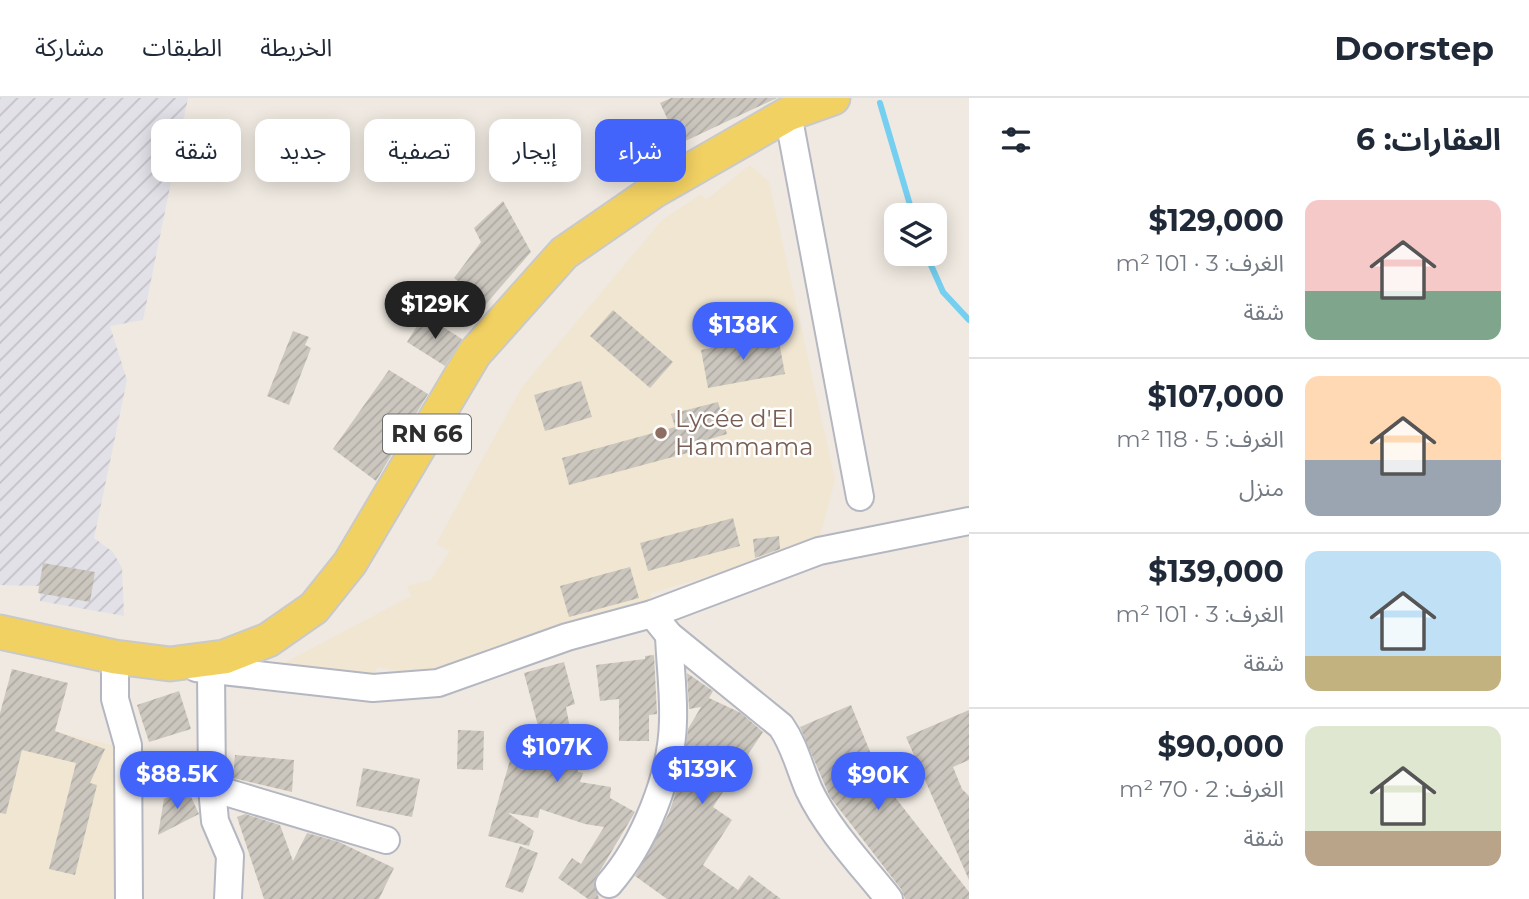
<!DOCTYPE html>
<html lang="ar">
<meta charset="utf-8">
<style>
:root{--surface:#fff;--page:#f6f6f7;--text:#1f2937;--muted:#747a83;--line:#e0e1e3;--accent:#4264fb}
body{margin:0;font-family:Montserrat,"Noto Sans Arabic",sans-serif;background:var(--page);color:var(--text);direction:rtl;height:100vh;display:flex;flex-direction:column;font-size:26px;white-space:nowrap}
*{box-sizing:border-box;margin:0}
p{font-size:23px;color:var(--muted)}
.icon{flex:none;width:38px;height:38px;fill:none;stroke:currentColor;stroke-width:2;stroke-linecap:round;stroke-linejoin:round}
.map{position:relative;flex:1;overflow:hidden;direction:ltr}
.sheet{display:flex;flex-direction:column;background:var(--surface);width:560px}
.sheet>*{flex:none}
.hud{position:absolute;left:21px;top:21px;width:665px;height:63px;direction:rtl;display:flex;gap:14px}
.fabs{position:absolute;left:884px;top:105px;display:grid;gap:14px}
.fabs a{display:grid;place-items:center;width:63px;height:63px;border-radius:14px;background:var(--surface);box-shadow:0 4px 18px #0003;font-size:35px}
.price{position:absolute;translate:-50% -60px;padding:0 16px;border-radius:24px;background:var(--accent);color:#fff;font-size:23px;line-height:46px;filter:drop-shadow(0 2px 4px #0008)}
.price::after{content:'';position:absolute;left:50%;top:42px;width:21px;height:16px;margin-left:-10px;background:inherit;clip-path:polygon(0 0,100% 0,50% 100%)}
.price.selected{background:#222;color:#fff}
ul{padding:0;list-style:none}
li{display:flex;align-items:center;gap:21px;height:175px;padding:0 28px}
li+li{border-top:2px solid var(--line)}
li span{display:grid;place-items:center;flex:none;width:196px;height:140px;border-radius:14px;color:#555}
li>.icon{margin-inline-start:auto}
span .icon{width:84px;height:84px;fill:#fffc;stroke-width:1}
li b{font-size:30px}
h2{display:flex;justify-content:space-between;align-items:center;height:84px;padding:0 28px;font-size:30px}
.tag{padding:0 24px;border-radius:14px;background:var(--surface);box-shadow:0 4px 18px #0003;font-size:24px;line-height:63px}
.tag.selected{background:var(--accent);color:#fff}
header{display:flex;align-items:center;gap:42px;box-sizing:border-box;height:98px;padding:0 35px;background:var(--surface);border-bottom:2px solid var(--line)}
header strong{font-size:33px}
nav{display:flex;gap:38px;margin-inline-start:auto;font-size:24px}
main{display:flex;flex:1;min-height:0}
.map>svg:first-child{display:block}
.industrial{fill:url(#industrial-furrows)}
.education{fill:#f0e6d1}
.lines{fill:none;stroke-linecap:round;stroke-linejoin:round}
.stream{stroke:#75cff0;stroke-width:6}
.building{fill:url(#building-hatch)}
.minor-casing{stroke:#b4b7c1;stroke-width:30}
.major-casing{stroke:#c9c9c9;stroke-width:37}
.minor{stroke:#fff;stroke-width:26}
.major{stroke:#f2d163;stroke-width:33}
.education-dot{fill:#8d6e63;stroke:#fff;stroke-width:2.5}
.labels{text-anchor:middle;stroke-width:5;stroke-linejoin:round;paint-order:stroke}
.shield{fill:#fff;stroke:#6d6d6d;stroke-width:2}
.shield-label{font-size:23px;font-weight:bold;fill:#2e2e2e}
.education-label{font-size:24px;fill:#785e54;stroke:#fff;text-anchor:start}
</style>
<header>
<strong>Doorstep</strong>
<nav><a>الخريطة</a><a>الطبقات</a><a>مشاركة</a></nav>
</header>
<main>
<section class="sheet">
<h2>العقارات: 6<svg class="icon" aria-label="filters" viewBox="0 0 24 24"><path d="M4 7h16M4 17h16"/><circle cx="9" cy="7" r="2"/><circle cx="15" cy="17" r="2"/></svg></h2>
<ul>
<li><span style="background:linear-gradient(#f6c9c9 65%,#7fa58c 0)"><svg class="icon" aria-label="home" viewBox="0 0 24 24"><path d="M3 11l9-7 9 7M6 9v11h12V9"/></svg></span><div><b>$129,000</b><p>الغرف: 3 · 101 m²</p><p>شقة</p></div></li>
<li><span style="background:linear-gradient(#ffd9b3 60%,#9aa5b1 0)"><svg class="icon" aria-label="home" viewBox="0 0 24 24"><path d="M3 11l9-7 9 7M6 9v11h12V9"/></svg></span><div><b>$107,000</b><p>الغرف: 5 · 118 m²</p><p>منزل</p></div></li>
<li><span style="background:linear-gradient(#bfe0f5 75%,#c2b280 0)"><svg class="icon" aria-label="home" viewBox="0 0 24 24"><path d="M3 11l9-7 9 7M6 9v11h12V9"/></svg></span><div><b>$139,000</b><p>الغرف: 3 · 101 m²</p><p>شقة</p></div></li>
<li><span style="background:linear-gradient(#dfe7d0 75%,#b9a48a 0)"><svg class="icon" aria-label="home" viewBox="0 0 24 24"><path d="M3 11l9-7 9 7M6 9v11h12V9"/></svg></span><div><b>$90,000</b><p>الغرف: 2 · 70 m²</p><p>شقة</p></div></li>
</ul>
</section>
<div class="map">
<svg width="969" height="801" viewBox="0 0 969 801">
<defs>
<pattern id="industrial-furrows" width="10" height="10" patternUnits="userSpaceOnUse" patternTransform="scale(1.75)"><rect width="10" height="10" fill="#e3e1e8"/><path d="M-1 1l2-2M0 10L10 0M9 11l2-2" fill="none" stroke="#c3c1c7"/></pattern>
<pattern id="building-hatch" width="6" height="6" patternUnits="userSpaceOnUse" patternTransform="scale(1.75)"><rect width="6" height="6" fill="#cbc7bf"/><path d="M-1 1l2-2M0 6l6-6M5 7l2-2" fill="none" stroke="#afaba4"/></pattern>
</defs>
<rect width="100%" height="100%" fill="#efe9e1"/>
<path class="industrial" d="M 0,0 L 188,0 L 143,222 L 110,228 L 127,282 L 94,440 L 113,454 L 122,470 L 124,518 L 40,503 L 41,488 L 0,487 Z"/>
<g class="education">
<path d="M 750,67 L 769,84 L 835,382 L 819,442 L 748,467 L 651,495 L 651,509 L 570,528 L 404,579 L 400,573 L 378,569 L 369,583 L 269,573 L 411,498 L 407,488 L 431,482 L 450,453 L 436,446 L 522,289 L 662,122 L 701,96 L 706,102 Z"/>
<path d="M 0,620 L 116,648 L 114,801 L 0,801 Z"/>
</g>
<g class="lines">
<g class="stream">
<path d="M 880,5 L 913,117"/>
<path d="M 926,156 L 943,194 L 969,222"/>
</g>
</g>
<g class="building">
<path d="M 671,0 L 777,0 L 679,46 L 660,5 Z"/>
<path d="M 503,103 L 531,154 L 486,206 L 454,180 L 481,144 L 474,130 Z"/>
<path d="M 613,212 L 673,264 L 650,290 L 590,238 Z"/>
<path d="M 424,217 L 462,241 L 445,268 L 407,244 Z"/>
<path d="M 293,233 L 309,239 L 305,247 L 311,250 L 289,307 L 267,298 Z"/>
<path d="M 778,238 L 785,276 L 708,290 L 701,252 Z"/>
<path d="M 389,272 L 428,296 L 376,383 L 333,351 Z"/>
<path d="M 581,283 L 592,319 L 545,333 L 534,297 Z"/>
<path d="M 718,304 L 727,336 L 689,347 L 691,354 L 569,387 L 562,360 L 675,329 L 671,316 Z"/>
<path d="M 733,420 L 740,448 L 648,473 L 640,445 Z"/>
<path d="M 779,438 L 780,451 L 755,460 L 753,441 Z"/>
<path d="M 43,465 L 95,474 L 90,504 L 38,495 Z"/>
<path d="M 630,469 L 639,500 L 569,519 L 560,488 Z"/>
<path d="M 654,557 L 657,616 L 649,617 L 649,643 L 619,643 L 619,601 L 600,603 L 596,567 L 645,561 L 645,558 Z"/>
<path d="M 564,564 L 575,606 L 566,609 L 578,674 L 583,675 L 580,684 L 611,689 L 610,700 L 635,714 L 594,783 L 599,801 L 588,801 L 558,780 L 572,760 L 581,766 L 604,729 L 585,726 L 540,711 L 538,720 L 508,715 L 534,733 L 529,748 L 488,738 L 515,645 L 545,654 L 524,575 Z"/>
<path d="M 12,571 L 68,585 L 55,633 L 105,651 L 90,685 L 97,687 L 75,777 L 49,771 L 76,665 L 22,652 L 6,716 L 0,715 L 0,615 Z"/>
<path d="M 687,575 L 713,593 L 709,600 L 741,615 L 763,634 L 713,709 L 732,722 L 703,767 L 738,792 L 749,777 L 781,801 L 667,801 L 635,778 L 669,715 L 688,658 L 685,656 L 688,631 L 701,609 L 689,611 Z"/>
<path d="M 179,593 L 191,631 L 149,644 L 137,607 Z"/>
<path d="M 851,607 L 871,656 L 844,667 L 877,704 L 891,694 L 969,794 L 969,801 L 905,801 L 901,791 L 830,699 L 800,629 Z"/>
<path d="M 969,612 L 969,662 L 953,669 L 962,691 L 969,698 L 969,782 L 906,639 Z"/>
<path d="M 458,632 L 484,633 L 483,672 L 457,671 Z"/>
<path d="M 235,657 L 294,662 L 292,694 L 233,680 Z"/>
<path d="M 363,670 L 420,681 L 412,719 L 356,708 Z"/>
<path d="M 187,690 L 199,716 L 158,737 L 164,701 Z"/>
<path d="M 245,716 L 280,727 L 293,763 L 307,735 L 339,744 L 394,770 L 379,801 L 264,801 L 237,719 Z"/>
<path d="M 520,748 L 538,755 L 523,795 L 505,789 Z"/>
</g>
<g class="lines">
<defs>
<g id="minor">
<path d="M 788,16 L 860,399"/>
<path d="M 652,516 L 669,537 L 781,628 C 795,648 799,669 809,692 C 828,732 862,767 889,801"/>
<path d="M 115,559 L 115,601 L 128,647 L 129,801"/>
<path d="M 196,570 L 373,590 L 438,585 L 567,539 L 652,516 L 819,453 L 969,423"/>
<path d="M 211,573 L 212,690 L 215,723 L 230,758 L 228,801"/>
<path d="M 212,690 L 386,742"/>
<path d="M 609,786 C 644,746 672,677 673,623 C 674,595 670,566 669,537"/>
</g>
<path id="major" d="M 0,534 L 115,559 L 170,566 L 224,559 L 268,542 L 314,510 L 350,465 L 474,256 L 564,155 L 654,93 L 788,16 L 833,0"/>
</defs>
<use href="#minor" class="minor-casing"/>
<use href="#major" class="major-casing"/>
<use href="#minor" class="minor"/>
<use href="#major" class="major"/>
</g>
<circle class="education-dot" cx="661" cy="335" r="7"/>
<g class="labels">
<rect class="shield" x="383" y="316.5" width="88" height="39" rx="5"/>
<g class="shield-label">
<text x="427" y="344">RN 66</text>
</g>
<g class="education-label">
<text x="675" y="329">Lycée d'El<tspan x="675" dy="28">Hammama</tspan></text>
</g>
</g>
</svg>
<div class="fabs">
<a><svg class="icon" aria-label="layers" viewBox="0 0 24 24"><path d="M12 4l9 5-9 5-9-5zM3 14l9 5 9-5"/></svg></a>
</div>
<b class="price selected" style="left:435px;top:243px">$129K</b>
<b class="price" style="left:743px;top:264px">$138K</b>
<b class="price" style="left:557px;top:686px">$107K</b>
<b class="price" style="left:702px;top:708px">$139K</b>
<b class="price" style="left:177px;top:713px">$88.5K</b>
<b class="price" style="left:878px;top:714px">$90K</b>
<div class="hud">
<a class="tag selected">شراء</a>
<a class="tag">إيجار</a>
<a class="tag">تصفية</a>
<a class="tag">جديد</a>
<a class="tag">شقة</a>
</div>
</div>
</main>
